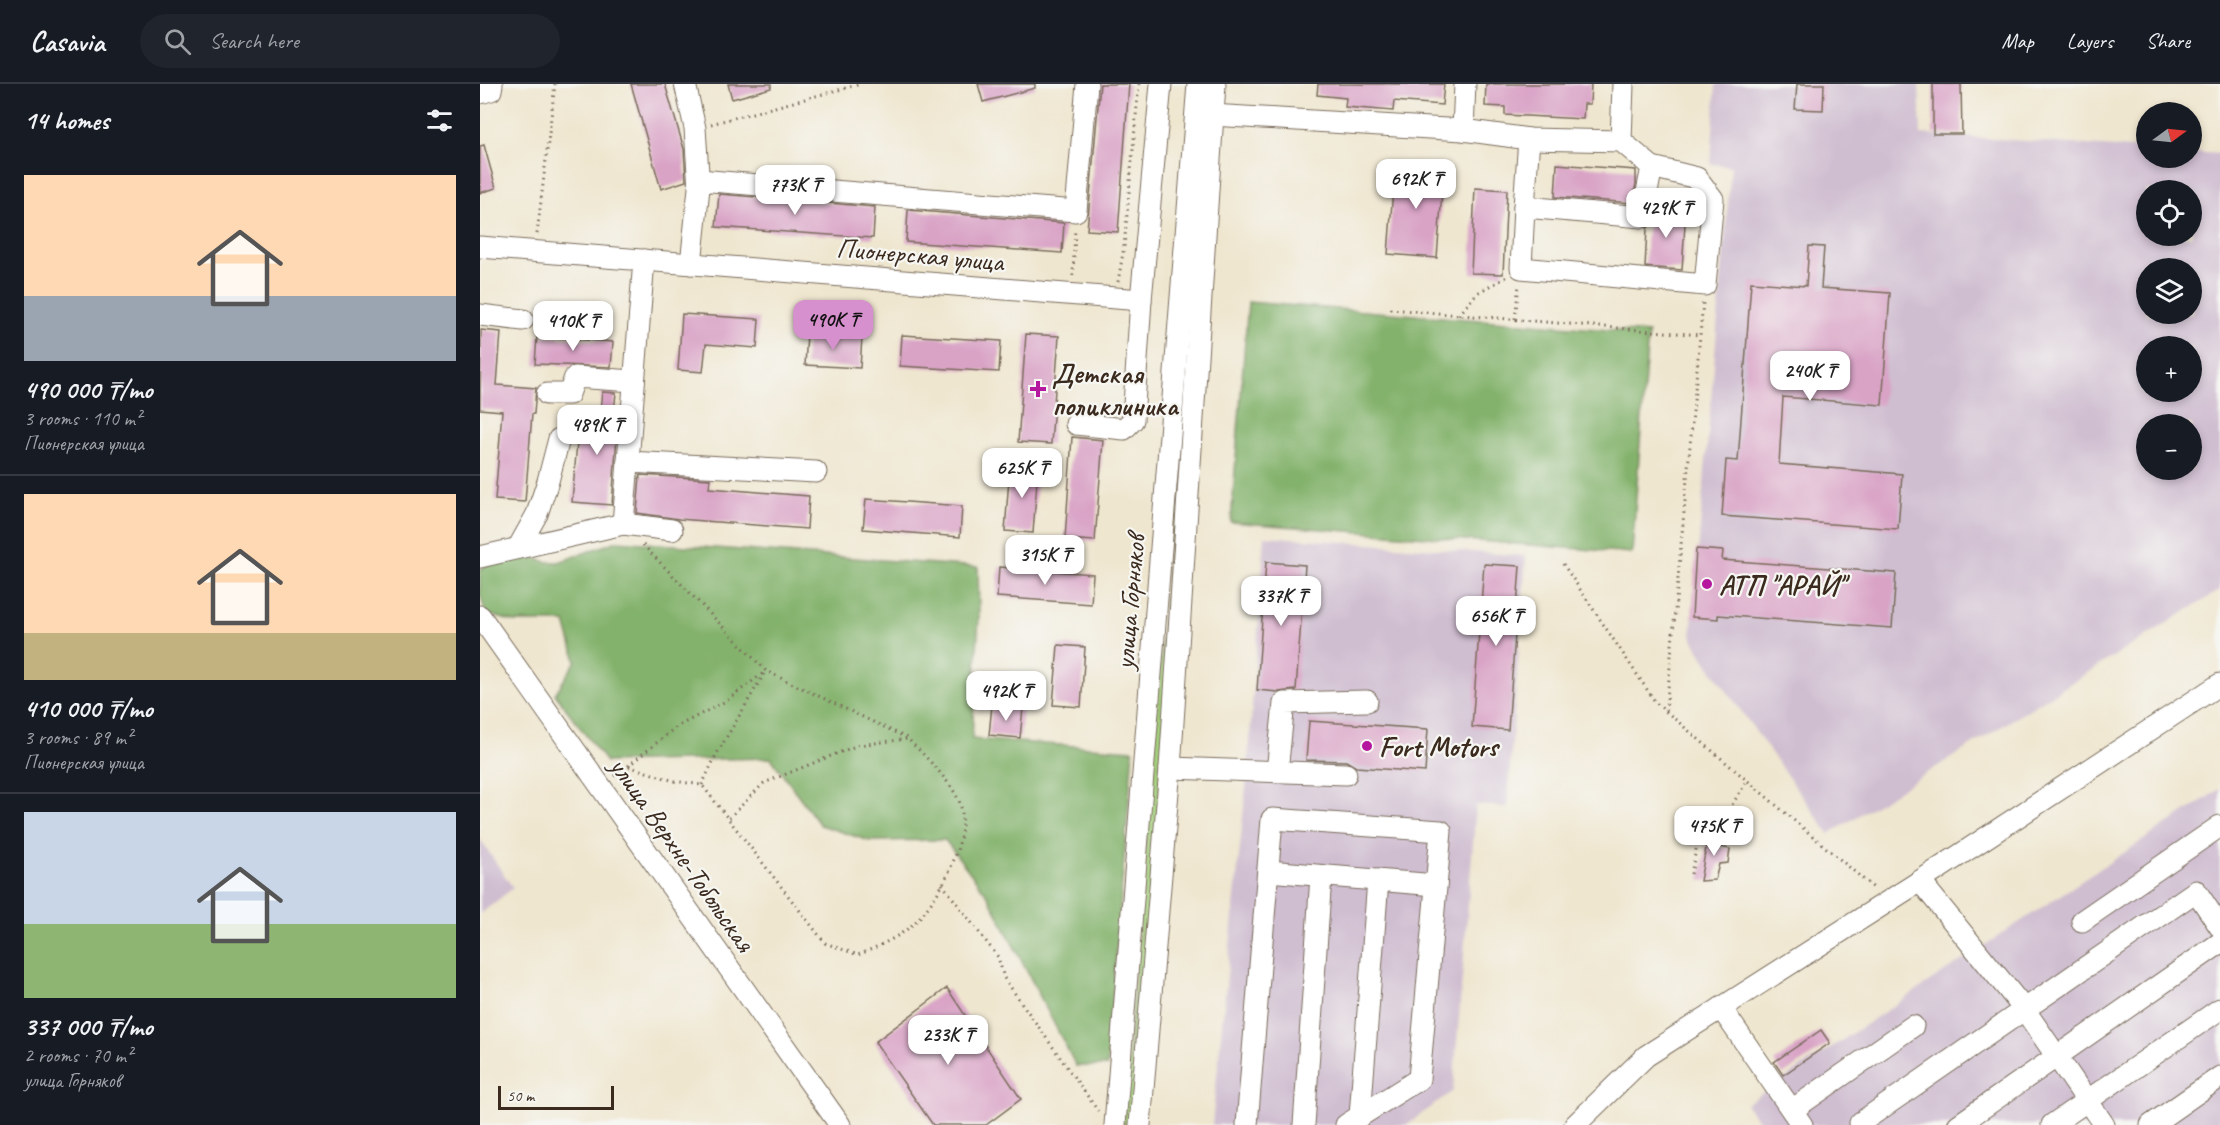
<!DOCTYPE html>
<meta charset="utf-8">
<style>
:root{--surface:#171b24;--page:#20242c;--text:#f1f3f6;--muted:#9ea1a6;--line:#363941;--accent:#d690ce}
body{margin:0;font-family:Caveat,sans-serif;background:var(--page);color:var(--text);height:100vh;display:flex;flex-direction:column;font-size:22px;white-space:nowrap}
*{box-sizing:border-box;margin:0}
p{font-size:20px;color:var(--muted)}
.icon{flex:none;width:33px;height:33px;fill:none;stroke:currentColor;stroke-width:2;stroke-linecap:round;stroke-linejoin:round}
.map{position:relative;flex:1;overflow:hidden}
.sheet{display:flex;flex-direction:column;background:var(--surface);width:480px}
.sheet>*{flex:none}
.needle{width:39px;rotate:75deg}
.buttons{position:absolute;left:1656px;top:18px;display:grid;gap:12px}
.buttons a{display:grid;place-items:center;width:66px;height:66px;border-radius:50%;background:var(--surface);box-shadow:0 3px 9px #0003;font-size:30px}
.scale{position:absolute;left:18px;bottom:15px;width:116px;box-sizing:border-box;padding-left:6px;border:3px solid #3b2a1e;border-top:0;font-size:16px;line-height:21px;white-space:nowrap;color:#3b2a1e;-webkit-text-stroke:4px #f6f6f2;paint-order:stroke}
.price{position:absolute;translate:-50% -51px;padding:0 14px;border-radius:12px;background:#fff;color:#222;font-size:20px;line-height:39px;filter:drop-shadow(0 2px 3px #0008)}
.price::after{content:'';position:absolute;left:50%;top:36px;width:18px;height:14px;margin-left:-9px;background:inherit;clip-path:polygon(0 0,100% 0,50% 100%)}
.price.current{background:var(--accent);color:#111}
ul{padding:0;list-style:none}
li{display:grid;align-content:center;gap:12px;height:318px;padding:0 24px}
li+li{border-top:2px solid var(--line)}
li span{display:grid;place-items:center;height:186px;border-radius:0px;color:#555}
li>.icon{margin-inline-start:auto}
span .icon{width:108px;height:108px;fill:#fffc;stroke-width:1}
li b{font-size:26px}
h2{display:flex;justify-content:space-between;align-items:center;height:72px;padding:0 24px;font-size:26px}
header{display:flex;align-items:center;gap:36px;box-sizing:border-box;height:84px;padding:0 30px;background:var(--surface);border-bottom:2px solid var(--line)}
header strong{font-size:28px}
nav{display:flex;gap:33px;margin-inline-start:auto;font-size:21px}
.search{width:420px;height:54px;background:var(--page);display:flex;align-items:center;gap:15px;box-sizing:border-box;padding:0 21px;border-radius:33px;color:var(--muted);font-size:22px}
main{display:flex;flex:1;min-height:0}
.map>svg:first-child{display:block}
.industrial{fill:#cfbdd0;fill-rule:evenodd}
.green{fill:#a4d07d;stroke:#707d4e;stroke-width:1.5}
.forest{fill:#83b26c;stroke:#5f6e45;stroke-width:1.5}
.building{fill:#d9a3c6}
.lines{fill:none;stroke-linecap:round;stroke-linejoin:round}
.minor-casing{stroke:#7a6c5c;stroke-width:23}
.path{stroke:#7a6c5c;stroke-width:3;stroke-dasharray:1.5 4.5;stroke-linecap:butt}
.minor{stroke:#fff;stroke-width:21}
.poi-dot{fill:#b5179e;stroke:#f6f6f2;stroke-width:2}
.labels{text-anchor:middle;stroke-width:4.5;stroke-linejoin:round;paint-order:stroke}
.street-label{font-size:28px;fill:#3b2a1e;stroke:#f6f6f2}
.poi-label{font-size:28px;font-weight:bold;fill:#3b2a1e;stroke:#f6f6f2;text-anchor:start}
</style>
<header>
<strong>Casavia</strong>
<div class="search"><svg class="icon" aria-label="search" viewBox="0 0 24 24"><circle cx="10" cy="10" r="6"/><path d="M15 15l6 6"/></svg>Search here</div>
<nav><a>Map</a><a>Layers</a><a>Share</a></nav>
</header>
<main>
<section class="sheet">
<h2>14 homes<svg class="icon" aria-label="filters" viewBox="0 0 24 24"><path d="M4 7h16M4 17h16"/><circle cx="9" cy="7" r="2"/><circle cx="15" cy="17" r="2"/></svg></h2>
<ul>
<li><span style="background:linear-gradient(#ffd9b3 65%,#9aa5b1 0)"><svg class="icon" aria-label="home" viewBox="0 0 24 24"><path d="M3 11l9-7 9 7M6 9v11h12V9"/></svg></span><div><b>490 000 ₸/mo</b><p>3 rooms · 110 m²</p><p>Пионерская улица</p></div></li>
<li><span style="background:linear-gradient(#ffd9b3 75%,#c2b280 0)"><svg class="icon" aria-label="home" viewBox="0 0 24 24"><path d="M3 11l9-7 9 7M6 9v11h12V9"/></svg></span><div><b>410 000 ₸/mo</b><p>3 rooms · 89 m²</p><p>Пионерская улица</p></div></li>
<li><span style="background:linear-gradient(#c9d6e8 60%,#8fb573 0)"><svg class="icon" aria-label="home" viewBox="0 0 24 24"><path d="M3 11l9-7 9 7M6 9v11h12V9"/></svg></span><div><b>337 000 ₸/mo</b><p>2 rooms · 70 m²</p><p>улица Горняков</p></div></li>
</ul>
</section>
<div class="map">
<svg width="1740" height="1041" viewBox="0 0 1740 1041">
<rect width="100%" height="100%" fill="#f6f6f2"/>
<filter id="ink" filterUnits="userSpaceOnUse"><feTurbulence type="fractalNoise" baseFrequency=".0167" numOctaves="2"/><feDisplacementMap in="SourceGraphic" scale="12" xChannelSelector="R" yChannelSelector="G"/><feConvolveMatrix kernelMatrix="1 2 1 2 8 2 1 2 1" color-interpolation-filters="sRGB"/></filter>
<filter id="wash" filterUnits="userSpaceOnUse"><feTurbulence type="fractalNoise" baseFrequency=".008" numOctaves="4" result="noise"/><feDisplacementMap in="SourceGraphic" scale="24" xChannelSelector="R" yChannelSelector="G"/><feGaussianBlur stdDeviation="1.35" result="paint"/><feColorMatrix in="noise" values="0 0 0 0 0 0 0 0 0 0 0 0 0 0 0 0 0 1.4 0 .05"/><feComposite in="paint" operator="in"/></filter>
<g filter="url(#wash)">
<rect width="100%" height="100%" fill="#efe6cf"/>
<g class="industrial">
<path d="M 1236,0 L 1439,0 L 1441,50 L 1666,65 L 1666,74 L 1712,74 L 1712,68 L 1740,70 L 1740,506 L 1349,750 L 1224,575 L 1211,551 L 1251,82 L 1231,80 ZM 1666,106 L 1712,106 L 1712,152 L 1666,152 ZM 1666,184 L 1712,184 L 1712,230 L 1666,230 ZM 1666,262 L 1712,262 L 1712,308 L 1666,308 ZM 1666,340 L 1712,340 L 1712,386 L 1666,386 Z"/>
<path d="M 785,452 L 1046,472 L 1027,723 L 996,721 L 973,1007 L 926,1041 L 732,1041 L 766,703 Z"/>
<path d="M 1740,705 L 1740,1041 L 1281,1041 L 1266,1020 Z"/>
<path d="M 0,755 L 33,804 L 0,830 Z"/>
</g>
<path class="green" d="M 727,0 L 737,0 L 653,1041 L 643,1041 Z"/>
<g class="forest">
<path d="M 768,218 L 1168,249 L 1152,469 L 751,438 Z"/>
<path d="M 137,457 L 498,483 L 499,531 L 492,655 L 653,666 L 627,982 L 596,982 L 508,812 L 465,756 L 390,757 L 340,741 L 291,674 L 126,678 L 75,610 L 96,577 L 85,538 L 35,538 L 6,530 L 0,510 L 0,485 L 14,477 L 47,472 L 67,478 L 79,478 Z"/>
</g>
<g id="blocks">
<g class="building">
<path d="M 151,0 L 185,0 L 204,65 L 206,97 L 181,105 Z"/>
<path d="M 248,0 L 291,0 L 291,4 L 252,15 Z"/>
<path d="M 498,0 L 555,0 L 555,4 L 503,18 Z"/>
<path d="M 620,0 L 649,0 L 638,148 L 607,146 Z"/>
<path d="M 838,0 L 964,0 L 962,21 L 914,17 L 913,27 L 865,23 L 866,14 L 837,11 Z"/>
<path d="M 1006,0 L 1111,0 L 1110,20 L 1104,20 L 1103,35 L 1025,31 L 1025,23 L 1005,22 Z"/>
<path d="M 1317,0 L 1344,0 L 1343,26 L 1315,25 Z"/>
<path d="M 1453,0 L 1481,0 L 1482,50 L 1453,50 Z"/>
<path d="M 4,61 L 16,104 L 0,109 L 0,62 Z"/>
<path d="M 915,79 L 964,82 L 957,174 L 908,170 Z"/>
<path d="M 1077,80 L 1156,86 L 1156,100 L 1152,119 L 1075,113 Z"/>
<path d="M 995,104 L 1027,106 L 1023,190 L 991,189 Z"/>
<path d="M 239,110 L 395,123 L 393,154 L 236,143 Z"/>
<path d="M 1177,123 L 1206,125 L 1202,186 L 1165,183 L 1167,145 L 1174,136 Z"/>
<path d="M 428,126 L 584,139 L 582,169 L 426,158 Z"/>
<path d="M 1329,162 L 1344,163 L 1341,204 L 1410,209 L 1402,321 L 1303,313 L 1299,380 L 1422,390 L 1418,445 L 1242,432 L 1246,376 L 1258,377 L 1271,198 L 1326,202 Z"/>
<path d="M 202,230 L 279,235 L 277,264 L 226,260 L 223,288 L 198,286 Z"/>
<path d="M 1,246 L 21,248 L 17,301 L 56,304 L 54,330 L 52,330 L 45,418 L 15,416 L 22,327 L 0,325 Z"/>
<path d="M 327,250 L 382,253 L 380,284 L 325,281 Z"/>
<path d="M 546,250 L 579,252 L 571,360 L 538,358 Z"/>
<path d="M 422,251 L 521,257 L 519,288 L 420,282 Z"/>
<path d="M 57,252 L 133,258 L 131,283 L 55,280 Z"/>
<path d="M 122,308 L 136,309 L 133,336 L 138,337 L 132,421 L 92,418 L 99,334 L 119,335 Z"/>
<path d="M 592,353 L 623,356 L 615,457 L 585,455 Z"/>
<path d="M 530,381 L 558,383 L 553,449 L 525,447 Z"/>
<path d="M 160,391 L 230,395 L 229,404 L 329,412 L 327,445 L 199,435 L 157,429 Z"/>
<path d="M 386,415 L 482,422 L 480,453 L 383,445 Z"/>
<path d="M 1216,465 L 1243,467 L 1242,476 L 1416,489 L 1412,544 L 1238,531 L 1238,535 L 1212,533 Z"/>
<path d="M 786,478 L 825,481 L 816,606 L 798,608 L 777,606 Z"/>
<path d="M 1004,480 L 1040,482 L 1028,646 L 992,643 Z"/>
<path d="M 519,483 L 613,490 L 611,520 L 517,513 Z"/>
<path d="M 578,561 L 605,563 L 601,623 L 573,621 Z"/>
<path d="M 512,621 L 543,624 L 540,654 L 509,651 Z"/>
<path d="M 829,637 L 948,645 L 945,688 L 876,683 L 866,677 L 826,676 Z"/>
<path d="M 1229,747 L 1243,749 L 1240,763 L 1250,765 L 1248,779 L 1239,780 L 1235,796 L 1220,797 Z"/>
<path d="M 467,904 L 541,1015 L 506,1041 L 453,1041 L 395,958 Z"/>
<path d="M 1341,946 L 1350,959 L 1303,991 L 1294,978 Z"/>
</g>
</g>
</g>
<g filter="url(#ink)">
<use href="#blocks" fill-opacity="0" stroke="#7a6c5c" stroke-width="1.5"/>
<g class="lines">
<defs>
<g id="minor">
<path d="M 205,0 L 215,44 L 219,104 L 211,180"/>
<path d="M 0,9 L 11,6 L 12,0"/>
<path d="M 731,31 L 983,46 L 1049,55 L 1141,57 L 1172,83 L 1217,94 L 1233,115 L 1225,201 L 1041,184 L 1044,123"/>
<path d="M 983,46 L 985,0"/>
<path d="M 1049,55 L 1044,123 L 1162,133 L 1172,83"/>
<path d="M 1141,57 L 1143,0"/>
<path d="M 219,96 L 596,127 L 607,0"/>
<path d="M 0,163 L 661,216"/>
<path d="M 0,231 L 43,236"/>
<path d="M 67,310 L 89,310 L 95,293 L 154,297"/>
<path d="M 596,340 L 644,345 L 653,336 L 661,216 L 681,0"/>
<path d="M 148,378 L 336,388"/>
<path d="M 143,440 L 192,446"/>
<path d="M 38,464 L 57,430 L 68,397 L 79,355"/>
<path d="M 0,473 L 143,440 L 164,176"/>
<path d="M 0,532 L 360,1041"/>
<path d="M 690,684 L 866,690"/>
<path d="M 797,688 L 804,619 L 887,617"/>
<path d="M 788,787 L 956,801"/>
<path d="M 1440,797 L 1544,925 L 1624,1041"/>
<path d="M 1602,837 L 1740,742"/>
<path d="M 1241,924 L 1322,1041"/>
<path d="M 1312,1026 L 1433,942"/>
<path d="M 880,1032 L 898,796"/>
<path d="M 635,1041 L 718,0"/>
<path d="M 660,1041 L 690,684 L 735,0"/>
<path d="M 767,1041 L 792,735 L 961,747 L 939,995 L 866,1041"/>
<path d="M 824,1041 L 841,792"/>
<path d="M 1095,1041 L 1166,972 L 1440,797 L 1740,600"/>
<path d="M 1381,1041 L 1380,1039 L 1716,807 L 1740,843"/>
<path d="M 1478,1041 L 1740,859"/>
<path d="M 1572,1041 L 1740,925"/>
<path d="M 1671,1041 L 1740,993"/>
</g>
</defs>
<use href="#minor" class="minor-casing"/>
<g class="path">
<path d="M 231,40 L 381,0"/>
<path d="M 57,150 L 75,0"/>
<path d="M 593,192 L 595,145"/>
<path d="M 638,198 L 644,163 L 659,0"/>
<path d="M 910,225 L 1220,251"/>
<path d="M 979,231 L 997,209 L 1027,193"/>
<path d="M 1035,235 L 1039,200"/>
<path d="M 163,461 L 286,587 L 427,654"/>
<path d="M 1083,480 L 1176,619 L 1396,806"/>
<path d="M 1186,627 L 1223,218"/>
<path d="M 148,682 L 196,643 L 246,617 L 286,587"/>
<path d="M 134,692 L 148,682 L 194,697 L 222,701 L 345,859 L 378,871 C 396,863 416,855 431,842 C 458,818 489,760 481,723 C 477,703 443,670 428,655 L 378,661 L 284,699 L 248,735"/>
<path d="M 222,701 L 236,671 L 284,590"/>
<path d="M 1211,790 L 1221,741 L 1243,735 L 1267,697"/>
<path d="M 462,800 L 518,873 L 524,894 L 618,1027"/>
</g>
<use href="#minor" class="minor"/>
</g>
</g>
<g class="poi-dot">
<path d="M555 296h6v6h6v6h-6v6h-6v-6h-6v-6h6z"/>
<circle cx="1227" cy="500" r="6"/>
<circle cx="887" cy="662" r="6"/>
</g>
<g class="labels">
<g class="street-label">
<text transform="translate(440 170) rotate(5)" y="10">Пионерская улица</text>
<text transform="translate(649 518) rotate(-85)" y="10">улица Горняков</text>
<text transform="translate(203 770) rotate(55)" y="10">улица Верхне-Тобольская</text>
</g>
<g class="poi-label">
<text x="572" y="299">Детская<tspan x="572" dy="32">поликлиника</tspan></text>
<text x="1239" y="510">АТП "АРАЙ"</text>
<text x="899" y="672">Fort Motors</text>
</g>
</g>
</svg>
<div class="buttons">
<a><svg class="needle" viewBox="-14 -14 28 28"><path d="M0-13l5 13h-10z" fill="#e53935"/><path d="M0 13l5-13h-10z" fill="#9ea1a6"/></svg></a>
<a><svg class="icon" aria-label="locate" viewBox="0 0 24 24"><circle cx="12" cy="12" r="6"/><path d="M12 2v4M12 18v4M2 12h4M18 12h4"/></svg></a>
<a><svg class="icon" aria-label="layers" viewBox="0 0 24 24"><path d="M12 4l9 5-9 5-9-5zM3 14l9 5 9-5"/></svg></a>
<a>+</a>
<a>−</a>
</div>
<div class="scale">50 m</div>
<b class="price" style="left:936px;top:126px">692K ₸</b>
<b class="price" style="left:315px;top:132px">773K ₸</b>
<b class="price" style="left:1186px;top:155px">429K ₸</b>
<b class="price current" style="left:353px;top:267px">490K ₸</b>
<b class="price" style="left:93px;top:268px">410K ₸</b>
<b class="price" style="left:1330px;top:318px">240K ₸</b>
<b class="price" style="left:117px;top:372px">489K ₸</b>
<b class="price" style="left:542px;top:415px">625K ₸</b>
<b class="price" style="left:565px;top:502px">315K ₸</b>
<b class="price" style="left:801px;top:543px">337K ₸</b>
<b class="price" style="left:1016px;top:563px">656K ₸</b>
<b class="price" style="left:526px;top:638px">492K ₸</b>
<b class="price" style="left:1234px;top:773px">475K ₸</b>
<b class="price" style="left:468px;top:982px">233K ₸</b>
</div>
</main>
